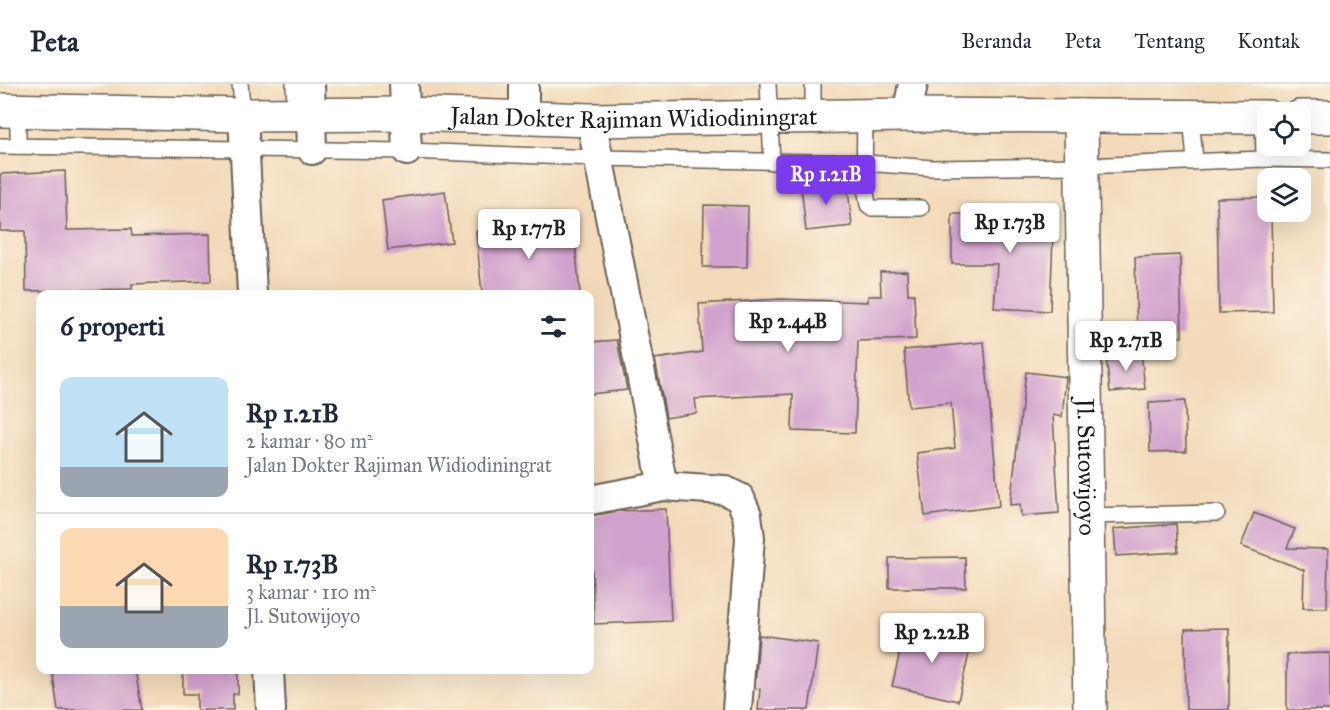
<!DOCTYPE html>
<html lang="id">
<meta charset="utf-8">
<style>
:root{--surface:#fff;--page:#f2f2f3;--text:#1f2937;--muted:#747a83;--line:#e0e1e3;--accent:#7c3aed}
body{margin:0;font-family:"IM FELL Great Primer",serif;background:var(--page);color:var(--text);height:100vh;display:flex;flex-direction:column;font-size:22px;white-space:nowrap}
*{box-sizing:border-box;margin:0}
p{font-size:20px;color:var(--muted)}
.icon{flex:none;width:33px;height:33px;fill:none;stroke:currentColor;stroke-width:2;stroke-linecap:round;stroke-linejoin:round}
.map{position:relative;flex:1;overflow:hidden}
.drawer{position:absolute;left:36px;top:206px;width:558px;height:384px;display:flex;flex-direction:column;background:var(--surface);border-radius:12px;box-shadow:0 6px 24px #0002}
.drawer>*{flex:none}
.tools{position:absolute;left:1257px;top:18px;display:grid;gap:12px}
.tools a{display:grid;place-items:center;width:54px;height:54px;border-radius:12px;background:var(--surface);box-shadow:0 6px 24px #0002;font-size:30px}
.price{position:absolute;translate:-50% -51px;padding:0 14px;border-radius:6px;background:#fff;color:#222;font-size:20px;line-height:39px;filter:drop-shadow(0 2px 3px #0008)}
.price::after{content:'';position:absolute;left:50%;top:36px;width:18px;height:14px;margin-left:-9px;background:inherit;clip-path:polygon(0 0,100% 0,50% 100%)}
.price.current{background:var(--accent);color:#fff}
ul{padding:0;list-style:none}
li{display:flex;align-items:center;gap:18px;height:150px;padding:0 24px}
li+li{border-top:2px solid var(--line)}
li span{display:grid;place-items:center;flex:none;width:168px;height:120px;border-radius:12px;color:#555}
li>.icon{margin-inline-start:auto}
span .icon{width:72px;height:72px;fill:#fffc;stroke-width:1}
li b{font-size:26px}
h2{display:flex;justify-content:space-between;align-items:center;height:72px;padding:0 24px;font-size:26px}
header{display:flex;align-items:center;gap:36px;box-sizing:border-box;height:84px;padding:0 30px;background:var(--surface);border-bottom:2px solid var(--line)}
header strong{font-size:28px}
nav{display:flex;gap:33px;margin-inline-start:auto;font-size:21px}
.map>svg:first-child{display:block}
.building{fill:#d2a2ce}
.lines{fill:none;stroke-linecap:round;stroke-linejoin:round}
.lane-casing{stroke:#675e53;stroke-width:18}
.street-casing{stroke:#675e53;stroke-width:32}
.secondary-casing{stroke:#675e53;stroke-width:36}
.primary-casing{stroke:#675e53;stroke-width:36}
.lane{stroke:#fff;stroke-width:15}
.street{stroke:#fff;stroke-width:28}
.secondary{stroke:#fff;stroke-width:33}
.primary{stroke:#fff;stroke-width:33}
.labels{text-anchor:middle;stroke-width:6;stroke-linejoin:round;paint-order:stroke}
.street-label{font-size:24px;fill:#1c1c1c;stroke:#fcf5e5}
</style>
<header>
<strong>Peta</strong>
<nav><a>Beranda</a><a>Peta</a><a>Tentang</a><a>Kontak</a></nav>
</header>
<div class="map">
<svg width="1330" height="626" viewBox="0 0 1330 626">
<rect width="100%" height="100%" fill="#fcf5e5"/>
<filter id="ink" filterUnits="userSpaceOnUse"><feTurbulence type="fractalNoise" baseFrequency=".0167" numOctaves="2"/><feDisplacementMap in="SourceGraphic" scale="12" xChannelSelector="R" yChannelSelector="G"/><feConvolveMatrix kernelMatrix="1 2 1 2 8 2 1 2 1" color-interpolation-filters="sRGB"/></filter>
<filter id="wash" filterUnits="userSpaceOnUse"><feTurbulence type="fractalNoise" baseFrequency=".008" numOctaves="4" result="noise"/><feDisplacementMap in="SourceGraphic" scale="24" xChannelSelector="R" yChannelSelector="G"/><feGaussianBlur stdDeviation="1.35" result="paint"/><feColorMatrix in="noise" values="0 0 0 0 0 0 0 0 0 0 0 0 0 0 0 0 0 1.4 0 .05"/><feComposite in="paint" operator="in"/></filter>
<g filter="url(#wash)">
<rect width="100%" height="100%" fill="#f3daba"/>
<g id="blocks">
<g class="building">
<path d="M 65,87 L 67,146 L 131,145 L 132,152 L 210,150 L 211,197 L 132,200 L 132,205 L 26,207 L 25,147 L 0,147 L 0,90 Z"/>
<path d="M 847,96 L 852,142 L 806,147 L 801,101 Z"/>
<path d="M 445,107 L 452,158 L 388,166 L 382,116 Z"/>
<path d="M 1268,113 L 1268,128 L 1271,128 L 1273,228 L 1219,229 L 1217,114 Z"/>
<path d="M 704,121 L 748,122 L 747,183 L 703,183 Z"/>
<path d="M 999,125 L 1054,128 L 1050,227 L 994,224 L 997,180 L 952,180 L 952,130 L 999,130 Z"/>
<path d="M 573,137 L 580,210 L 482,210 L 476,147 Z"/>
<path d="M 1180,171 L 1182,253 L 1137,255 L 1135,173 Z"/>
<path d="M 907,187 L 908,210 L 914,210 L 916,255 L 858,257 L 855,349 L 792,347 L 793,310 L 695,315 L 697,329 L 666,334 L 655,275 L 702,268 L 699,220 L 781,215 L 868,218 L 868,212 L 881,212 L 880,188 Z"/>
<path d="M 617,256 L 627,306 L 590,310 L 590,258 Z"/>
<path d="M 984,258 L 999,422 L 925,432 L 917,369 L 955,364 L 951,319 L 909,323 L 904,266 Z"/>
<path d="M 1141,268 L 1145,305 L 1110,308 L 1106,272 Z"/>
<path d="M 1026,288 L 1066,293 L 1062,333 L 1053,331 L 1059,429 L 1021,432 L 1020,420 L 1010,421 Z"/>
<path d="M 1185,317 L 1186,367 L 1150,368 L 1149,319 Z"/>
<path d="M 666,425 L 671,537 L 594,540 L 590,432 L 618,427 Z"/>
<path d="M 1254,429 L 1295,445 L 1287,464 L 1328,465 L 1327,524 L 1303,524 L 1304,486 L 1241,462 Z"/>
<path d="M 1176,440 L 1178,468 L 1116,472 L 1114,445 Z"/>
<path d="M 965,473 L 966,504 L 889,504 L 889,474 Z"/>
<path d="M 906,542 L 972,557 L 958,617 L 892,602 Z"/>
<path d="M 1229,544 L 1229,626 L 1186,626 L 1185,545 Z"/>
<path d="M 759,551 L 818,559 L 809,626 L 758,626 L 760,605 L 755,604 Z"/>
<path d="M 1330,569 L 1330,626 L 1287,626 L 1287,570 Z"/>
<path d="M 52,585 L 135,585 L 142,626 L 58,626 Z"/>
<path d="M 183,585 L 238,585 L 238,610 L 233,610 L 233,626 L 197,626 L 197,610 L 183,610 Z"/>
</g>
</g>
</g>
<g filter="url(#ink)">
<use href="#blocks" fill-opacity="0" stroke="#675e53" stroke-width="1.5"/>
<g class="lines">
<defs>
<g id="lane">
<path d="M 240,0 L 243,31"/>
<path d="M 294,0 L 295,31"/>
<path d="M 768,0 L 772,78"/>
<path d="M 18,26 L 18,62"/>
<path d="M 1191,32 L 1195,76"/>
<path d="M 813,33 L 813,0"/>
<path d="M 865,33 L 864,97 L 868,121 L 872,124 L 921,124"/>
<path d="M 1263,33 L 1264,75"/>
<path d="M 0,62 L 407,67 L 598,74 L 865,79 L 933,84 L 1082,82 L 1264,75 L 1330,76"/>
<path d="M 1086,432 L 1217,429"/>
</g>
<g id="street">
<path d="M 310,0 L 312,66"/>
<path d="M 404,0 L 407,67"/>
<path d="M 524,0 L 524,34"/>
<path d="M 243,31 L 252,210"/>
<path d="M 907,31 L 913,0"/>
<path d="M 591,36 L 663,402"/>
<path d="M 590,416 L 663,402 L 724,406 L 740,414 L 747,431 L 750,454 L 737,626"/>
<path d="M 269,585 L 271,626"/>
</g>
<g id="secondary">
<path id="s1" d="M 1081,32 L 1090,626"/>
</g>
<g id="primary">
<path id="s2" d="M 0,26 L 243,31 L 405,30 L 591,36 L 907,31 L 1268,33"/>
<path d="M 1300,33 L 1330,33"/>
</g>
</defs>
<use href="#lane" class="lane-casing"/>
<use href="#street" class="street-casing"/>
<use href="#secondary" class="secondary-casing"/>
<use href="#primary" class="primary-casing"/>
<use href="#lane" class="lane"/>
<use href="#street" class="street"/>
<use href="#secondary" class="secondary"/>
<use href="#primary" class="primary"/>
</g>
</g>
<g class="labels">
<g class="street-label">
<text dy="8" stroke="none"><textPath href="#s2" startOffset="634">Jalan Dokter Rajiman Widiodiningrat</textPath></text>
<text dy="8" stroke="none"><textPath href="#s1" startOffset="351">Jl. Sutowijoyo</textPath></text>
</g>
</g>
</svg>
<div class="tools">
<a><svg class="icon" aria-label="locate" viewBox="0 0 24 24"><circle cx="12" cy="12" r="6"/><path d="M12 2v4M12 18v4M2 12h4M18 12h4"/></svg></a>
<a><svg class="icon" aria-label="layers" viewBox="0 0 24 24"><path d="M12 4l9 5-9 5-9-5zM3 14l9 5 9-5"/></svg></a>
</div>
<b class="price current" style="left:826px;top:122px">Rp 1.21B</b>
<b class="price" style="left:1010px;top:170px">Rp 1.73B</b>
<b class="price" style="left:529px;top:176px">Rp 1.77B</b>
<b class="price" style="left:788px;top:269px">Rp 2.44B</b>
<b class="price" style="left:1126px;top:288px">Rp 2.71B</b>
<b class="price" style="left:932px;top:580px">Rp 2.22B</b>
<section class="drawer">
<h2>6 properti<svg class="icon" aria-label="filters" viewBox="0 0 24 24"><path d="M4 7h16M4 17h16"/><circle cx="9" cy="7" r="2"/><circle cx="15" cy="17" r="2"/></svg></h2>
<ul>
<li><span style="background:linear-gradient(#bfe0f5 75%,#9aa5b1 0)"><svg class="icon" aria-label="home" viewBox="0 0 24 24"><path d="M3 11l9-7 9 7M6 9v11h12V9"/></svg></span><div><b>Rp 1.21B</b><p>2 kamar · 80 m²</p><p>Jalan Dokter Rajiman Widiodiningrat</p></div></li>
<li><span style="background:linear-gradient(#ffd9b3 65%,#9aa5b1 0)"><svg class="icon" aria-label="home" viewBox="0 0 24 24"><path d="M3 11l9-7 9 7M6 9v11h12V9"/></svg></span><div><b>Rp 1.73B</b><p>3 kamar · 110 m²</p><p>Jl. Sutowijoyo</p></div></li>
</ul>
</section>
</div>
